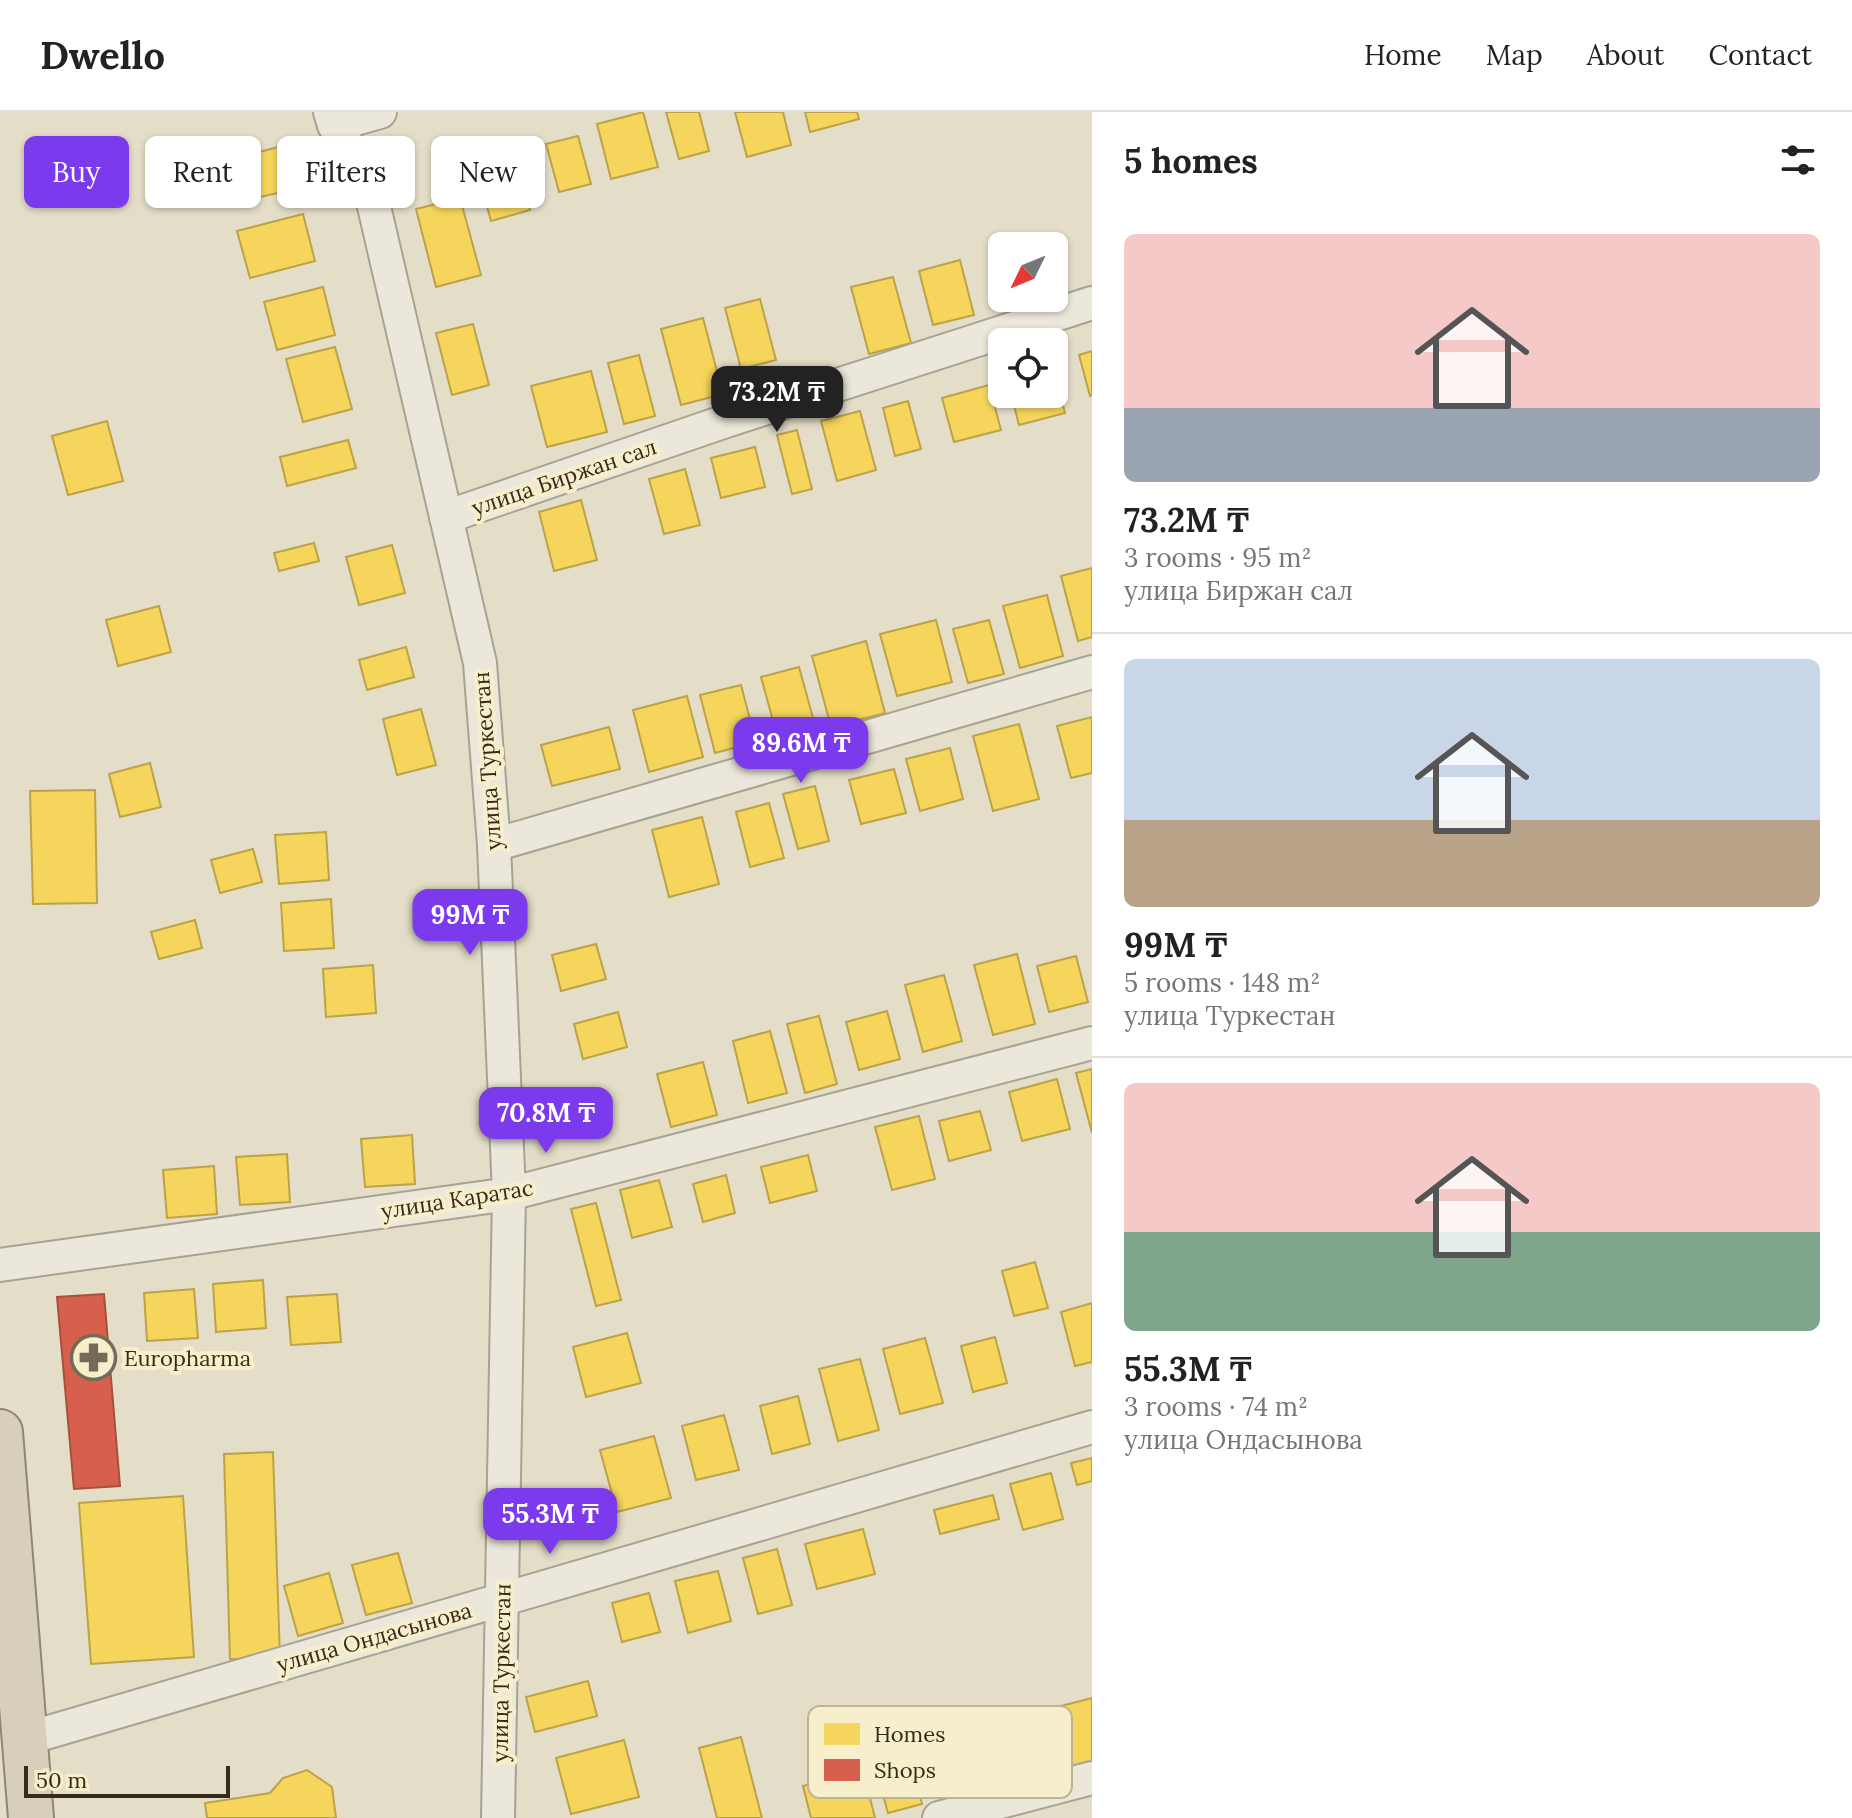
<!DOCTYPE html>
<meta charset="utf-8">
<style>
:root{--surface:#fff;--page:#f6f6f6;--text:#222;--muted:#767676;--line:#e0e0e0;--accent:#7c3aed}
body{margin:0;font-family:Lora,serif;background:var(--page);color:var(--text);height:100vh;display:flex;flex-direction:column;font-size:30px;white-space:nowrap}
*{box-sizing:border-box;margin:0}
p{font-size:26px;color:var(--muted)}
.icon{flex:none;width:44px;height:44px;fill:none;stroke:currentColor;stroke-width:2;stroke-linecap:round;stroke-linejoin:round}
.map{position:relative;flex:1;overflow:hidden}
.details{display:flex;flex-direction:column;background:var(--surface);width:760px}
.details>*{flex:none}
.guide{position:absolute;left:24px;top:24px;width:760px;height:72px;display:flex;gap:16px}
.needle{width:52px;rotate:227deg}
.tools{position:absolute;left:988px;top:120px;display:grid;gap:16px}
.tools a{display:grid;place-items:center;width:80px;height:80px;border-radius:12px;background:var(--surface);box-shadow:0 2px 6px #0004;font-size:40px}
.scale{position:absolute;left:24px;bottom:20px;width:206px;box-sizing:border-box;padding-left:8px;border:4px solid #362b1b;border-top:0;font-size:22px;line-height:28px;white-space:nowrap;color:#362b1b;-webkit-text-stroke:6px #f7efcc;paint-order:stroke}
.price{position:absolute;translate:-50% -68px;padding:0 18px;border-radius:16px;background:var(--accent);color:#fff;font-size:26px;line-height:52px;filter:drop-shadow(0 2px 4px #0008)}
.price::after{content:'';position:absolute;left:50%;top:48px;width:24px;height:18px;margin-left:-12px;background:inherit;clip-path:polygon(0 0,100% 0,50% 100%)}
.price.active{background:#222;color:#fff}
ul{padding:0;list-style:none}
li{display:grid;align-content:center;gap:16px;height:424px;padding:0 32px}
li+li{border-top:2px solid var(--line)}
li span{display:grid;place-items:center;height:248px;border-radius:12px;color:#555}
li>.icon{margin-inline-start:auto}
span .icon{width:144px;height:144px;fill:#fffc;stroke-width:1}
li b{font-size:34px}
h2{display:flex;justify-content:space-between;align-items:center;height:96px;padding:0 32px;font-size:34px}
.tag{padding:0 28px;border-radius:12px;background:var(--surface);box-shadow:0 2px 6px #0004;font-size:28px;line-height:72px}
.tag.active{background:var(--accent);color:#fff}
header{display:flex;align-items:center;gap:48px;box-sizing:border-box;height:112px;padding:0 40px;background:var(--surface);border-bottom:2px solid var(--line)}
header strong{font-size:38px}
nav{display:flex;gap:44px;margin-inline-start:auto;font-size:28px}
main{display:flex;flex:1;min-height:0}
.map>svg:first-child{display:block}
.homes{fill:#f6d55c;stroke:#bca248;stroke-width:2}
.shops{fill:#d6604d;stroke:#a6503e;stroke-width:2}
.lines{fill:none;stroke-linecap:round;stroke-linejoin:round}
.street-casing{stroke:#a8a292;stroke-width:36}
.highway-casing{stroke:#8e8779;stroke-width:48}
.street{stroke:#ebe7da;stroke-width:32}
.highway{stroke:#d7cfb9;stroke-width:44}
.labels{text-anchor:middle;stroke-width:8;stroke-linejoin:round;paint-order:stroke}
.street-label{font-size:22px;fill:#362b1b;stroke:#f7efcc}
.poi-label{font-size:22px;fill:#362b1b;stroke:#f7efcc;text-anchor:start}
.key{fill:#f7efcc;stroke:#bdb497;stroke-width:2}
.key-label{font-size:22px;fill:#362b1b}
</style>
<header>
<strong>Dwello</strong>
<nav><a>Home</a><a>Map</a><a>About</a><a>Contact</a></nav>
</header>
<main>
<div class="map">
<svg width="1092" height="1706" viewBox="0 0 1092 1706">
<rect width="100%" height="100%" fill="#e4dec8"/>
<g class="homes">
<path d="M 643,0 L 658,55 L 611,67 L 597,12 Z"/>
<path d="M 666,0 L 699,0 L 709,39 L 679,47 Z"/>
<path d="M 735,0 L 783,0 L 791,33 L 747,45 Z"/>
<path d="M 805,0 L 857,0 L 859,7 L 810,20 Z"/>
<path d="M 578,24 L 591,72 L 559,80 L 546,32 Z"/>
<path d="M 282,34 L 294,77 L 256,86 L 244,44 Z"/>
<path d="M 513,37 L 530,98 L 491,109 L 474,48 Z"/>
<path d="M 460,86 L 481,163 L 436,175 L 416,97 Z"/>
<path d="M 303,102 L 315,149 L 250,166 L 237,119 Z"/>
<path d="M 960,148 L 974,203 L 933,213 L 919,159 Z"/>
<path d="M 893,165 L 911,231 L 869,242 L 851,175 Z"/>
<path d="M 323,175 L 335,223 L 277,238 L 264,190 Z"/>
<path d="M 1010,186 L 1053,186 L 1057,200 L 1017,211 Z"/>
<path d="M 760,187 L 776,248 L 741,257 L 725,196 Z"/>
<path d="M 703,206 L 723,282 L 681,293 L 661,217 Z"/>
<path d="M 473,212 L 489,273 L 452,283 L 436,221 Z"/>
<path d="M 335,235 L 352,297 L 303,310 L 286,247 Z"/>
<path d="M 1092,239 L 1092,283 L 1090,284 L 1079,243 Z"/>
<path d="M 639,243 L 655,304 L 624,312 L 608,251 Z"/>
<path d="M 1054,258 L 1065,301 L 1019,313 L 1011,282 L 1054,282 Z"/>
<path d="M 591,259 L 607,320 L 547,335 L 531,274 Z"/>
<path d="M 989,273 L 1001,318 L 954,330 L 942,286 Z"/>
<path d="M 908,289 L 921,337 L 895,344 L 883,296 Z"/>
<path d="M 860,299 L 876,358 L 837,369 L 821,309 Z"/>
<path d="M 107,309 L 123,369 L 68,383 L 52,324 Z"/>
<path d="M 797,318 L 812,377 L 792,382 L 777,323 Z"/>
<path d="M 348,328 L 356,356 L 287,374 L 280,345 Z"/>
<path d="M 755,335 L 765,375 L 721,386 L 711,346 Z"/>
<path d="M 685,357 L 700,413 L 664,422 L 649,367 Z"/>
<path d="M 581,388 L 597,448 L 554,459 L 539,400 Z"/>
<path d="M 314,431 L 319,449 L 279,459 L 274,441 Z"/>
<path d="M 392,433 L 405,481 L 359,493 L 346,445 Z"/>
<path d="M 1092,456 L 1092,525 L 1078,529 L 1061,464 Z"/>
<path d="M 1047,483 L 1063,544 L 1020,556 L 1003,494 Z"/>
<path d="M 159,494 L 171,540 L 118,554 L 106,508 Z"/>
<path d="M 936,508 L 952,570 L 897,584 L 880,522 Z"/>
<path d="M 989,508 L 1004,562 L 968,571 L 953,517 Z"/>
<path d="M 866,529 L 885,601 L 831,615 L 812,544 Z"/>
<path d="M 406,535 L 414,565 L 367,578 L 359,548 Z"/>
<path d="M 799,555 L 813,606 L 775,616 L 761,565 Z"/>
<path d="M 741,573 L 756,630 L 715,641 L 700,583 Z"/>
<path d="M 687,584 L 703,645 L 649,660 L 633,598 Z"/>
<path d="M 421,597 L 436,653 L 397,663 L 383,607 Z"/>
<path d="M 1092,605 L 1092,661 L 1071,666 L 1057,614 Z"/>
<path d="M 1019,612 L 1039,687 L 993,699 L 973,624 Z"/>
<path d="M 609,615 L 620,657 L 552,674 L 541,633 Z"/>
<path d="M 950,636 L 963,687 L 920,699 L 906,647 Z"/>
<path d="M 150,651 L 161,695 L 120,705 L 109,662 Z"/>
<path d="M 894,657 L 906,701 L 861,712 L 849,668 Z"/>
<path d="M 815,674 L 829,729 L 798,737 L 783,682 Z"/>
<path d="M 95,678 L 97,791 L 33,792 L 30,679 Z"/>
<path d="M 769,691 L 784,746 L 750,755 L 736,700 Z"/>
<path d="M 702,705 L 719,772 L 669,785 L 652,718 Z"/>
<path d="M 326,720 L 329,768 L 279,772 L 275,723 Z"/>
<path d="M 253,737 L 262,770 L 220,781 L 211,748 Z"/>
<path d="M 331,787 L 334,836 L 284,839 L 281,791 Z"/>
<path d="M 195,808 L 202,836 L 159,847 L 151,820 Z"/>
<path d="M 596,832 L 606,867 L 561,879 L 552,843 Z"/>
<path d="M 1017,842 L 1035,912 L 993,923 L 974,853 Z"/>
<path d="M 1076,844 L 1088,890 L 1049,900 L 1037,854 Z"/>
<path d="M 373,853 L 376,901 L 326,905 L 323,857 Z"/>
<path d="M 944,863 L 962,929 L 923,940 L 905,873 Z"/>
<path d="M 887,899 L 900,947 L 859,958 L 846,910 Z"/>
<path d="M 618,900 L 627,935 L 583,947 L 574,912 Z"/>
<path d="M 819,904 L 837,972 L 805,981 L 787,912 Z"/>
<path d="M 770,919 L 787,981 L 748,991 L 733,929 Z"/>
<path d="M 703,950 L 717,1003 L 671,1015 L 657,962 Z"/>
<path d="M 1092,957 L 1092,1021 L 1076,961 Z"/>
<path d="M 1057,967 L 1070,1017 L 1022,1029 L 1009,980 Z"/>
<path d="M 980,999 L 991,1038 L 949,1049 L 939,1009 Z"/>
<path d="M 919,1004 L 935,1067 L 892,1078 L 875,1015 Z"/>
<path d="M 412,1023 L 415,1072 L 365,1075 L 361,1027 Z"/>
<path d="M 287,1042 L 290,1090 L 240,1093 L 236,1045 Z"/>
<path d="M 808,1043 L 817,1079 L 770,1091 L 761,1055 Z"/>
<path d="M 214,1054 L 217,1102 L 167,1106 L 163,1058 Z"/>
<path d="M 726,1063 L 735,1101 L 703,1110 L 693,1072 Z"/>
<path d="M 659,1068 L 672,1115 L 632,1126 L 620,1078 Z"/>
<path d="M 596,1091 L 621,1188 L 596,1194 L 571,1097 Z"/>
<path d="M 1035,1150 L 1048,1196 L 1014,1204 L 1002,1159 Z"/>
<path d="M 263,1168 L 266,1216 L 216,1220 L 213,1172 Z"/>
<path d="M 194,1177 L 198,1226 L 147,1229 L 144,1181 Z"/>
<path d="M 337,1182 L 341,1230 L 291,1233 L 287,1185 Z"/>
<path d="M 1092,1191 L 1092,1250 L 1075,1254 L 1061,1200 Z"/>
<path d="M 627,1221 L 641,1271 L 586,1285 L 573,1235 Z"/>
<path d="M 995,1225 L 1007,1271 L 973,1280 L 961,1234 Z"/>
<path d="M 925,1226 L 943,1291 L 900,1302 L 883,1237 Z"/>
<path d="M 860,1247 L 879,1318 L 838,1329 L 819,1257 Z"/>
<path d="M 798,1284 L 810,1332 L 772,1342 L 760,1294 Z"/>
<path d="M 724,1303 L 739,1358 L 696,1368 L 682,1314 Z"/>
<path d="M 654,1324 L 671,1386 L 617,1400 L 600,1338 Z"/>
<path d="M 273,1340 L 280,1546 L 230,1547 L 224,1342 Z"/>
<path d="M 1092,1346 L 1092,1369 L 1077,1373 L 1071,1351 Z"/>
<path d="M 1051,1361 L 1063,1407 L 1023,1418 L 1010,1372 Z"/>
<path d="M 993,1383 L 999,1407 L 940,1422 L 934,1398 Z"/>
<path d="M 183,1384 L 194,1545 L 91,1552 L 79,1391 Z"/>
<path d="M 863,1417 L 875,1462 L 817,1477 L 805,1432 Z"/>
<path d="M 777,1437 L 792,1493 L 758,1502 L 743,1446 Z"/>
<path d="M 398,1441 L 412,1491 L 366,1503 L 352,1453 Z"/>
<path d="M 718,1459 L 731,1509 L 688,1521 L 675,1469 Z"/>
<path d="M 329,1461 L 343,1511 L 298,1524 L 284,1474 Z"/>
<path d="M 649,1481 L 660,1520 L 622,1530 L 612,1491 Z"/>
<path d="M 588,1569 L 597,1604 L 535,1620 L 526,1585 Z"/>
<path d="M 1092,1586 L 1092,1657 L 1075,1661 L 1057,1595 Z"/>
<path d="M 741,1625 L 762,1706 L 717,1706 L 699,1636 Z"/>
<path d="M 624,1628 L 639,1685 L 571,1702 L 556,1646 Z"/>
<path d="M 307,1658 L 332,1675 L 336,1706 L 207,1706 L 205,1691 L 270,1681 L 283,1666 Z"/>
<path d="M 863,1658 L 875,1706 L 811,1706 L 803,1674 Z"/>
<path d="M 914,1663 L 922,1692 L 888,1701 L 880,1672 Z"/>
</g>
<path class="shops" d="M 104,1182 L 120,1374 L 74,1377 L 57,1185 Z"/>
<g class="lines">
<defs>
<g id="street">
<path d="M 330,0 L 334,13 L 366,60 L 480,551 L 494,733 L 509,1082 L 498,1706"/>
<path d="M 334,13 L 380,0"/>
<path d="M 446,405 L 723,310 L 1092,191"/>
<path d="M 494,733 L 1092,560"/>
<path d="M 0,1153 L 509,1082 L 1092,931"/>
<path d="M 25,1627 L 1092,1315"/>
<path d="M 939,1706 L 1092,1666"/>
</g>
<path id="highway" d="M 0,1320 L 31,1706"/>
</defs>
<use href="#street" class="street-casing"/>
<use href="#highway" class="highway-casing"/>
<use href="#street" class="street"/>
<use href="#highway" class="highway"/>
</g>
<defs>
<symbol id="pharmacy-ring" viewBox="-11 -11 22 22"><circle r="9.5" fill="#f7efcc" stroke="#736a58" stroke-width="1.5"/><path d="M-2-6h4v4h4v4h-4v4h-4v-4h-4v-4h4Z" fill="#736a58"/></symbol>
</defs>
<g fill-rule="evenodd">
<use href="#pharmacy-ring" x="68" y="1220" width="51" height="51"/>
</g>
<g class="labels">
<g class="street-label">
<text transform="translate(564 365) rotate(-19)" y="8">улица Биржан сал</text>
<text transform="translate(487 649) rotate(-94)" y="8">улица Туркестан</text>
<text transform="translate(457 1087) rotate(-9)" y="8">улица Каратас</text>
<text transform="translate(374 1525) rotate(-16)" y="8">улица Ондасынова</text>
<text transform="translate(501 1561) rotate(-89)" y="8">улица Туркестан</text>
</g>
<g class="poi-label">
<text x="124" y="1254">Europharma</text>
</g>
</g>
<rect x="808" y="1594" width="264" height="92" rx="12" class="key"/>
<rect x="824" y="1611" width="36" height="22" fill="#f6d55c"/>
<rect x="824" y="1647" width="36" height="22" fill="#d6604d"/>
<g class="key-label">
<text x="874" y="1630">Homes</text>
<text x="874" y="1666">Shops</text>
</g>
</svg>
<div class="tools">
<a><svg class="needle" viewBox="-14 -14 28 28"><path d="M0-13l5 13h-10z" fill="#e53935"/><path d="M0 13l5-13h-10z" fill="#767676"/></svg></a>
<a><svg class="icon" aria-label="locate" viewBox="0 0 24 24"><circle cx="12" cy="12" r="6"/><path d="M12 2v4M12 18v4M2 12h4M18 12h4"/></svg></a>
</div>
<div class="scale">50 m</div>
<b class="price active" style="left:777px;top:322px">73.2M ₸</b>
<b class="price" style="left:801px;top:673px">89.6M ₸</b>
<b class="price" style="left:470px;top:845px">99M ₸</b>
<b class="price" style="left:546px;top:1043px">70.8M ₸</b>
<b class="price" style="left:550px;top:1444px">55.3M ₸</b>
<div class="guide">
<a class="tag active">Buy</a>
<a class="tag">Rent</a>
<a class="tag">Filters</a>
<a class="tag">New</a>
</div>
</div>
<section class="details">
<h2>5 homes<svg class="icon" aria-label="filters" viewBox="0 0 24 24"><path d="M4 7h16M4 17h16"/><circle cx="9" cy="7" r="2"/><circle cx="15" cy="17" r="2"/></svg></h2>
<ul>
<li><span style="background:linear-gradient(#f6c9c9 70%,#9aa5b1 0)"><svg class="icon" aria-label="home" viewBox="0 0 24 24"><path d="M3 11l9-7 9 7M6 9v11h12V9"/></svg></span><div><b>73.2M ₸</b><p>3 rooms · 95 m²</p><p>улица Биржан сал</p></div></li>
<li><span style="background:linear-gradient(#c9d6e8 65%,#b9a48a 0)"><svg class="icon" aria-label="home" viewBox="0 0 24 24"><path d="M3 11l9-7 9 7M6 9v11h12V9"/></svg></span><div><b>99M ₸</b><p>5 rooms · 148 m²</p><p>улица Туркестан</p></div></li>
<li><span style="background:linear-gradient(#f6c9c9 60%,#7fa58c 0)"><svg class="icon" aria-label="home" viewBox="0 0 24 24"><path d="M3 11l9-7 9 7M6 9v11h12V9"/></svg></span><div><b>55.3M ₸</b><p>3 rooms · 74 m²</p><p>улица Ондасынова</p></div></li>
</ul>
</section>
</main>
